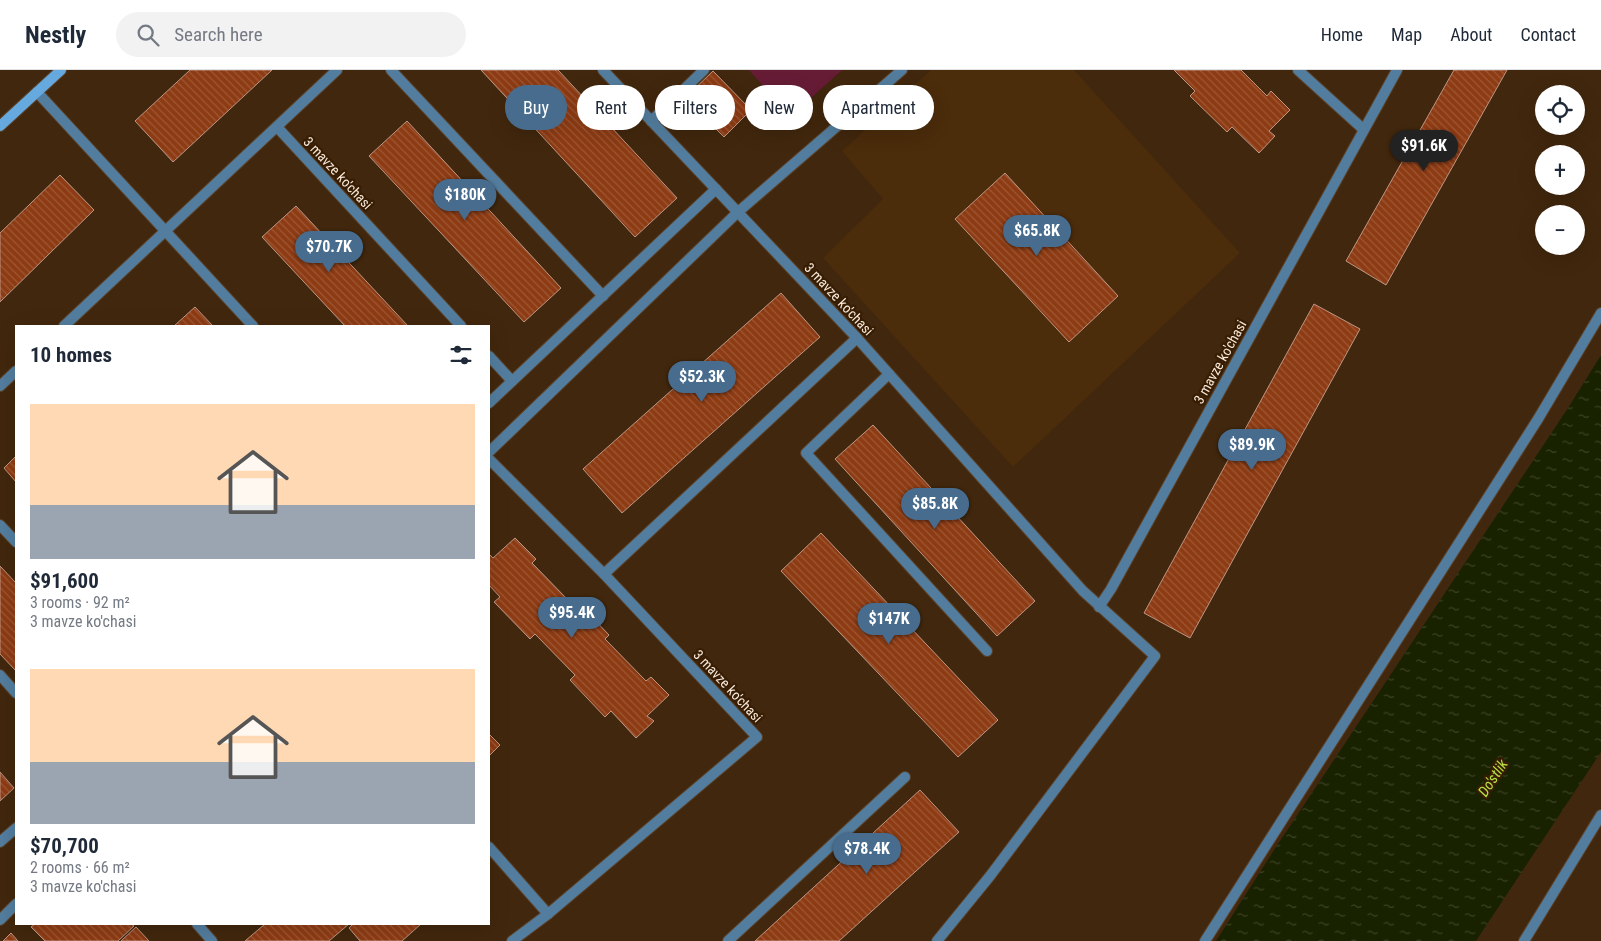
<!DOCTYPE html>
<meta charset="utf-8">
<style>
:root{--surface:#fff;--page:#f2f2f3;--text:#1f2937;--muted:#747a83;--line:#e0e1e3;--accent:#476c8d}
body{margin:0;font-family:"Roboto Condensed",sans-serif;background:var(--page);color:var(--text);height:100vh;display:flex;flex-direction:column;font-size:19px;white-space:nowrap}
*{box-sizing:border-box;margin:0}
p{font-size:16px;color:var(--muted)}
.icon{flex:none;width:28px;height:28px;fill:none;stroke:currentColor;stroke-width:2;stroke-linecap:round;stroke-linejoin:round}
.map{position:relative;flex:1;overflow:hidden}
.panel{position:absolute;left:15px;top:255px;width:475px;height:600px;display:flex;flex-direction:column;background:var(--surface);border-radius:0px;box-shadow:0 5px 20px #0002}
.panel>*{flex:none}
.guide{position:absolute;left:505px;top:15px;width:475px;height:45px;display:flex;gap:10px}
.buttons{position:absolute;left:1535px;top:15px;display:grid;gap:10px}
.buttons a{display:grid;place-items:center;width:50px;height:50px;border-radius:50%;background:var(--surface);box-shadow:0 5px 20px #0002;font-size:25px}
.price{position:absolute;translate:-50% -42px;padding:0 11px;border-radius:18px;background:var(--accent);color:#fff;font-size:16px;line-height:32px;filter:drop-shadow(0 1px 2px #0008)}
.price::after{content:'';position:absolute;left:50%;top:30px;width:15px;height:11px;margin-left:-8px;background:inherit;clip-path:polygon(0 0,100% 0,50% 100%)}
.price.current{background:#222;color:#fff}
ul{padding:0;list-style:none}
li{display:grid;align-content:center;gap:10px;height:265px;padding:0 15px}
li span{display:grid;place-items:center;height:155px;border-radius:0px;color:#555}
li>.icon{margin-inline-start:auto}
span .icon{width:90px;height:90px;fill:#fffc;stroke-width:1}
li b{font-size:21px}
h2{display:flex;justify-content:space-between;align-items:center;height:60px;padding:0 15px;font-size:21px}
.pill{padding:0 18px;border-radius:22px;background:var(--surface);box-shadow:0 5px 20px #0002;font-size:18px;line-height:45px}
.pill.current{background:var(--accent);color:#fff}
header{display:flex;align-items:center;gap:30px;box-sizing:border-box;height:70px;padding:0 25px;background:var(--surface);border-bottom:1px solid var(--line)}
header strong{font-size:24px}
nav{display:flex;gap:28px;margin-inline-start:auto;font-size:18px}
.search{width:350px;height:45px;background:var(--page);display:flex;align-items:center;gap:12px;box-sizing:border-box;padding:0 18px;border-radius:28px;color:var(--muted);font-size:19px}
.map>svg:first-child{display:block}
.built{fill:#4b2c0b}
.green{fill:#671c36}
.water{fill:url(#water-ripples)}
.building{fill:url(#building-back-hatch);stroke:#be9685}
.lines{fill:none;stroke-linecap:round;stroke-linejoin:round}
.pedestrian-casing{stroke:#5b422a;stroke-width:12}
.minor-casing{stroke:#5b422a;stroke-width:12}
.secondary-casing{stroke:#5b422a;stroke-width:12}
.pedestrian{stroke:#537d9e;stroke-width:10}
.minor{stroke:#537d9e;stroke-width:10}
.secondary{stroke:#65a9de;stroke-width:10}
.labels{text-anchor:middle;stroke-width:4.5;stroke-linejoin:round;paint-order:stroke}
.street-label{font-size:14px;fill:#fae9da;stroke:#361d03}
.water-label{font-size:15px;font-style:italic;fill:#b7e043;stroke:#361d03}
</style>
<header>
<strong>Nestly</strong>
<div class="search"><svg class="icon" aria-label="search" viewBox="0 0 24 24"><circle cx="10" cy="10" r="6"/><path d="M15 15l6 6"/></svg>Search here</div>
<nav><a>Home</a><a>Map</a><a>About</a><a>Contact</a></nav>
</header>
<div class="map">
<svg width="1601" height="871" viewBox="0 0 1601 871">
<defs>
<pattern id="water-ripples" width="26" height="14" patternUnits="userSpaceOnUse" patternTransform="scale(1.25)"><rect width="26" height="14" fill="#192200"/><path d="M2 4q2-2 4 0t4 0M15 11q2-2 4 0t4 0" fill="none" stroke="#3b4225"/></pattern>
<pattern id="building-back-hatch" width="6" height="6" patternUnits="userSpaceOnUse" patternTransform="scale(1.25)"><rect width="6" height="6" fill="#8d3b13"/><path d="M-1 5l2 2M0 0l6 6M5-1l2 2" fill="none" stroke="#9e5735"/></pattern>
</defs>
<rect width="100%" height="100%" fill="#41270d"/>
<path class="built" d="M 931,0 L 1074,0 L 1240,183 L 1013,397 L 823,188 L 883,129 L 842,81 Z"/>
<path class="green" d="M 749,0 L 842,0 L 791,46 Z"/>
<path class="water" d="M 1601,285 L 1601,682 L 1476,871 L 1216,871 L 1274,780 L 1568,338 Z"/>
<g class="building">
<path d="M 190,0 L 272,0 L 173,92 L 135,51 Z"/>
<path d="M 481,0 L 558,0 L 677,128 L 635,167 Z"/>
<path d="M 1174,0 L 1241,0 L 1267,26 L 1271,21 L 1290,40 L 1269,61 L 1275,66 L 1259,83 L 1232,57 L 1227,62 L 1190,26 L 1195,21 Z"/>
<path d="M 1454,0 L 1507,0 L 1386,215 L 1346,191 Z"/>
<path d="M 713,1 L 751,40 L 724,67 L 685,28 Z"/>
<path d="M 407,51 L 561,218 L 524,252 L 369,86 Z"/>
<path d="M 1005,103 L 1118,226 L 1069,272 L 955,149 Z"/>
<path d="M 60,105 L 94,140 L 0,232 L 0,163 Z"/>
<path d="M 296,136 L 408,256 L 345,256 L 262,167 Z"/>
<path d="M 781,223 L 820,267 L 622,443 L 583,399 Z"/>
<path d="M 1314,234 L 1360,259 L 1190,568 L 1144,543 Z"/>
<path d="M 195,237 L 213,256 L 174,256 Z"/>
<path d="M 873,355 L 1035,531 L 997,566 L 835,389 Z"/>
<path d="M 16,386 L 16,412 L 4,398 Z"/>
<path d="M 821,463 L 998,650 L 958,687 L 781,501 Z"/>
<path d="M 515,468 L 536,489 L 532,493 L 569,531 L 573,527 L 609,565 L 605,569 L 646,611 L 651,607 L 669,625 L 647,646 L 654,651 L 636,668 L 611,641 L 605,647 L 570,610 L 575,605 L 535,564 L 530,569 L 494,532 L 500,527 L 489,515 L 489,484 L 493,488 Z"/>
<path d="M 0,496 L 16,513 L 16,601 L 0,584 Z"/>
<path d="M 489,664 L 500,675 L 489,686 Z"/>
<path d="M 0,702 L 14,718 L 0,731 Z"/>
<path d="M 920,720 L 959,762 L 839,871 L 755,871 Z"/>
<path d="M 35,854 L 131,854 L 134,856 L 118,871 L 45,871 L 31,857 Z"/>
<path d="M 265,854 L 349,854 L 329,871 L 245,871 Z"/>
<path d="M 353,854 L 421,854 L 402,871 L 360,871 L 349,858 Z"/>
<path d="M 136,857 L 149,871 L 121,871 Z"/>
<path d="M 11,863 L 18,871 L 3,871 Z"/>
</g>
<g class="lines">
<defs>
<path id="pedestrian" d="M 1205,871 L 1538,349 L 1601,243"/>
<g id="minor">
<path d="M 391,0 L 603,226"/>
<path d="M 603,0 L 857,268 L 1083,521 L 1155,586 L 990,806 L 937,871"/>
<path d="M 1298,0 L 1363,59"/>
<path d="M 37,22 L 253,256"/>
<path d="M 651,51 L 704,0"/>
<path d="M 277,57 L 461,256"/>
<path d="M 64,256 L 337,0"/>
<path d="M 489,286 L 512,311"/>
<path d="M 889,304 L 806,383 L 987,581"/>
<path d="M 0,316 L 16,301"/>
<path d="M 489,333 L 716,119"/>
<path d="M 489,382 L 738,142 L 902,0"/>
<path d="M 489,389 L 604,504 L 757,667 L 548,844"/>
<path d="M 0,455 L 16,472"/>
<path d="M 604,504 L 857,268"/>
<path d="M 1099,537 L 1111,519 L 1397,0"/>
<path d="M 0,605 L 16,623"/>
<path d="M 0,772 L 16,758"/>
<path d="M 489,777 L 548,844 L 512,871"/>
<path d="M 0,850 L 16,834"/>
<path d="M 197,854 L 212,871"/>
<path d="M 728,871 L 905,707"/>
<path d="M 1524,871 L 1601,745"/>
</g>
<path id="secondary" d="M 0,56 L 61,0"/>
</defs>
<use href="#pedestrian" class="pedestrian-casing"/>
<use href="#minor" class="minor-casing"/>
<use href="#secondary" class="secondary-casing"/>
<use href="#pedestrian" class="pedestrian"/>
<use href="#minor" class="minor"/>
<use href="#secondary" class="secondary"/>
</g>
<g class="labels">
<g class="street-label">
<text transform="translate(338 103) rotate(47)" y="5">3 mavze ko'chasi</text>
<text transform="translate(839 229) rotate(47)" y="5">3 mavze ko'chasi</text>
<text transform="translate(1220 292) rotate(-61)" y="5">3 mavze ko'chasi</text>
<text transform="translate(728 616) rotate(47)" y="5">3 mavze ko'chasi</text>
</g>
<g class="water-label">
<text transform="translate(1493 708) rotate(-57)" y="5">Do'stlik</text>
</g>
</g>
</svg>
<div class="buttons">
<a><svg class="icon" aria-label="locate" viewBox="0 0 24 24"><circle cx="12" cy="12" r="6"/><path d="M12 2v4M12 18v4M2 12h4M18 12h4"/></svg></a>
<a>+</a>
<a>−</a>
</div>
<b class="price current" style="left:1424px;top:102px">$91.6K</b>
<b class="price" style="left:465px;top:151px">$180K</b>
<b class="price" style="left:1037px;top:187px">$65.8K</b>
<b class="price" style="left:329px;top:203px">$70.7K</b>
<b class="price" style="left:702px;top:333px">$52.3K</b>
<b class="price" style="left:1252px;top:401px">$89.9K</b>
<b class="price" style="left:935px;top:460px">$85.8K</b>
<b class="price" style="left:572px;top:569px">$95.4K</b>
<b class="price" style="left:889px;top:575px">$147K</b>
<b class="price" style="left:867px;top:805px">$78.4K</b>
<div class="guide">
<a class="pill current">Buy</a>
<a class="pill">Rent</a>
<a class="pill">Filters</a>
<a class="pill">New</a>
<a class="pill">Apartment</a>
</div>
<section class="panel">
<h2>10 homes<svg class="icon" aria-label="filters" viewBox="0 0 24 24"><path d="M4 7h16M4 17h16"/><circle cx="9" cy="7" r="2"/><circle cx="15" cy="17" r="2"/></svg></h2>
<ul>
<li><span style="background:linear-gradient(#ffd9b3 65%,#9aa5b1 0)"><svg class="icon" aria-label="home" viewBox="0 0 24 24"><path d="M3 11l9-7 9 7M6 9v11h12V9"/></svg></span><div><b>$91,600</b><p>3 rooms · 92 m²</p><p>3 mavze ko'chasi</p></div></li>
<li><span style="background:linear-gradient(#ffd9b3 60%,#9aa5b1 0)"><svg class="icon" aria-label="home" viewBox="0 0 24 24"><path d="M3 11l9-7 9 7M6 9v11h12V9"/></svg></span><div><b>$70,700</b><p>2 rooms · 66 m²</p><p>3 mavze ko'chasi</p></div></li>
</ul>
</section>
</div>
